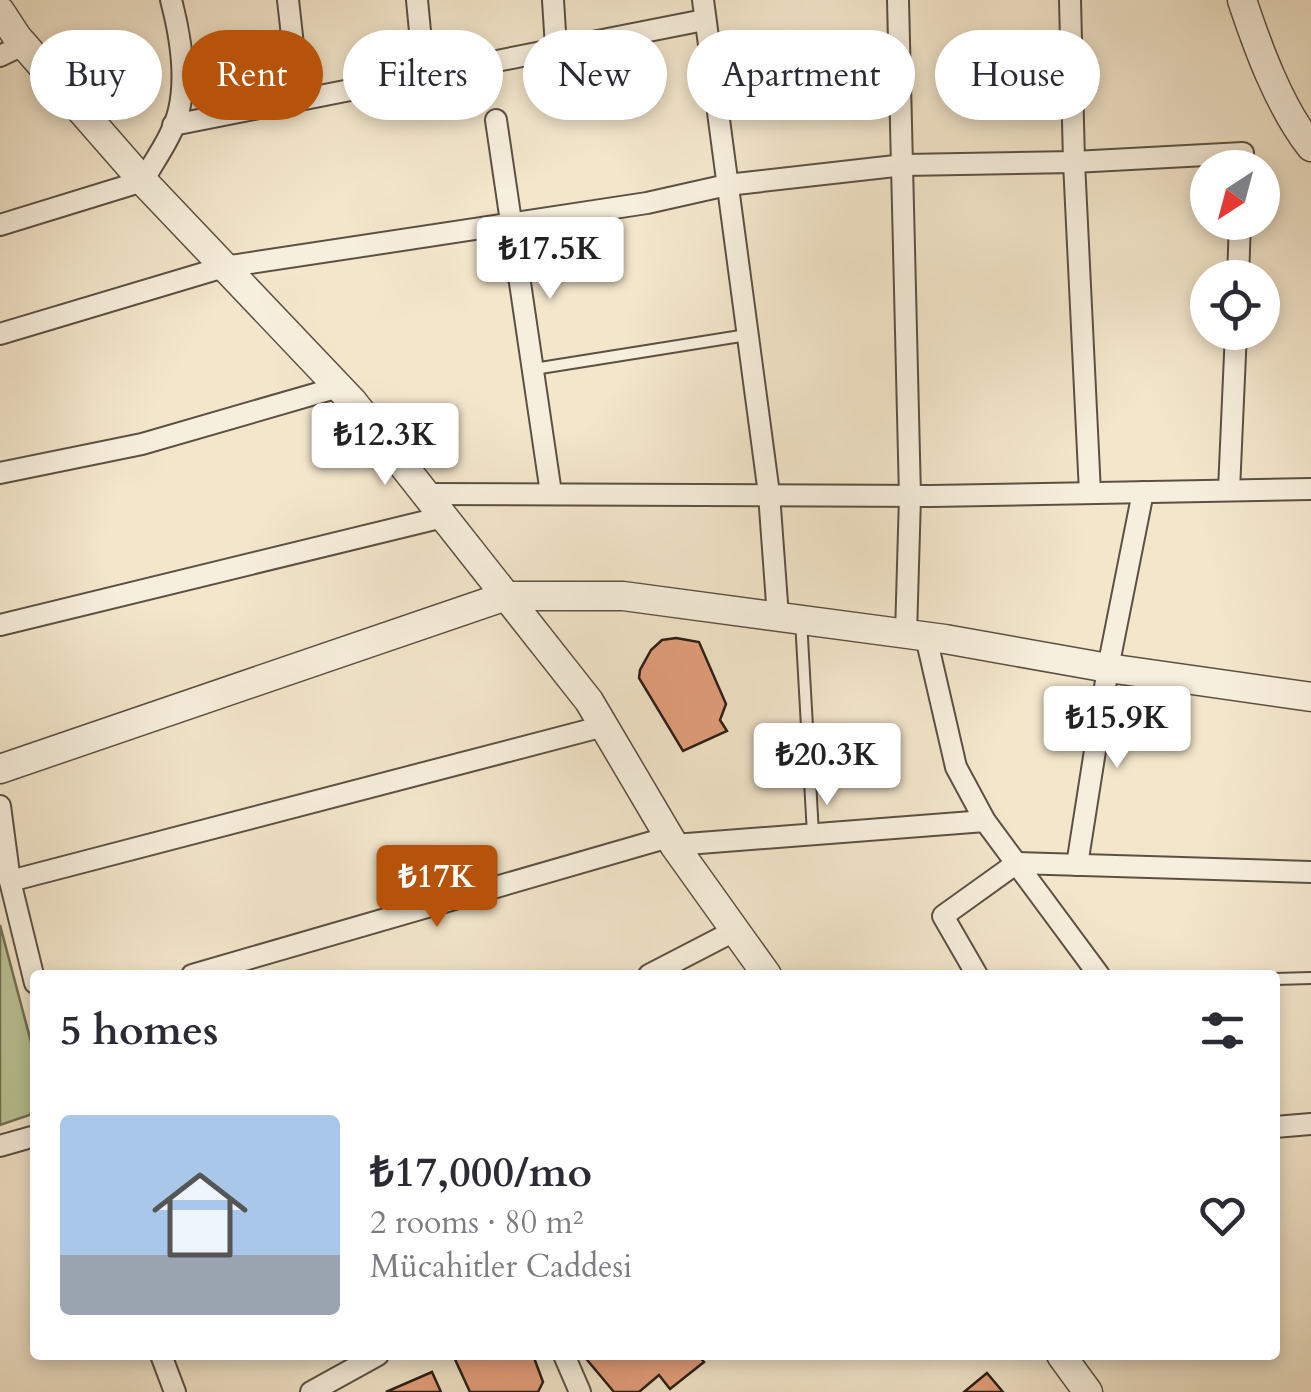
<!DOCTYPE html>
<meta charset="utf-8">
<style>
:root{--surface:#fff;--page:#f7f7f7;--text:#2b2b33;--muted:#7c7c81;--line:#e1e1e2;--accent:#b45309}
body{margin:0;font-family:Cardo,serif;background:var(--page);color:var(--text);height:100vh;display:flex;flex-direction:column;font-size:38px;white-space:nowrap}
*{box-sizing:border-box;margin:0}
p{font-size:32px;color:var(--muted)}
.icon{flex:none;width:55px;height:55px;fill:none;stroke:currentColor;stroke-width:2;stroke-linecap:round;stroke-linejoin:round}
.map{position:relative;flex:1;overflow:hidden}
.side{position:absolute;left:30px;top:970px;width:1250px;height:390px;display:flex;flex-direction:column;background:var(--surface);border-radius:10px;box-shadow:0 5px 15px #0003}
.side>*{flex:none}
.banner{position:absolute;left:30px;top:30px;width:1252px;height:90px;display:flex;gap:20px}
.needle{width:65px;rotate:216deg}
.tools{position:absolute;left:1190px;top:150px;display:grid;gap:20px}
.tools a{display:grid;place-items:center;width:90px;height:90px;border-radius:50%;background:var(--surface);box-shadow:0 5px 15px #0003;font-size:50px}
.price{position:absolute;translate:-50% -85px;padding:0 22px;border-radius:10px;background:#fff;color:#222;font-size:32px;line-height:65px;filter:drop-shadow(0 2px 5px #0008)}
.price::after{content:'';position:absolute;left:50%;top:60px;width:30px;height:22px;margin-left:-15px;background:inherit;clip-path:polygon(0 0,100% 0,50% 100%)}
.price.on{background:var(--accent);color:#fff}
ul{padding:0;list-style:none}
li{display:flex;align-items:center;gap:30px;height:250px;padding:0 30px}
li+li{border-top:2px solid var(--line)}
li span{display:grid;place-items:center;flex:none;width:280px;height:200px;border-radius:10px;color:#555}
li>.icon{margin-inline-start:auto}
span .icon{width:120px;height:120px;fill:#fffc;stroke-width:1}
li b{font-size:42px}
h2{display:flex;justify-content:space-between;align-items:center;height:120px;padding:0 30px;font-size:42px}
.chip{padding:0 35px;border-radius:45px;background:var(--surface);box-shadow:0 5px 15px #0003;font-size:35px;line-height:90px}
.chip.on{background:var(--accent);color:#fff}
.map>svg:first-child{display:block}
.green{fill:#bbc597;stroke:#727257;stroke-width:2.5}
.building{fill:#e49f7c;stroke:#2a1e17;stroke-width:2.5}
.lines{fill:none;stroke-linecap:round;stroke-linejoin:round}
.service-casing{stroke:#5c5044;stroke-width:14}
.minor-casing{stroke:#5c5044;stroke-width:24}
.tertiary-casing{stroke:#5c5044;stroke-width:31}
.service{stroke:#f7efdd;stroke-width:10}
.minor{stroke:#f7efdd;stroke-width:20}
.tertiary{stroke:#f7efdd;stroke-width:28}
</style>
<div class="map">
<svg width="1311" height="1392" viewBox="0 0 1311 1392">
<rect width="100%" height="100%" fill="#f3e6cb"/>
<filter id="stains"><feTurbulence type="fractalNoise" baseFrequency=".002" numOctaves="4"/><feColorMatrix values="0 0 0 0 .2 0 0 0 0 .09 0 0 0 0 .02 0 0 0 .5 -.17"/></filter>
<radialGradient id="worn" r=".72"><stop offset=".6" stop-color="#630" stop-opacity="0"/><stop offset="1" stop-color="#630" stop-opacity=".3"/></radialGradient>
<path class="green" d="M 0,925 L 35,1057 L 35,1113 L 0,1125 Z"/>
<g class="building">
<path d="M 676,638 L 699,642 L 726,704 L 720,720 L 727,731 L 683,751 L 639,678 L 640,670 L 651,650 L 662,640 Z"/>
<path d="M 453,1355 L 533,1355 L 543,1382 L 538,1392 L 470,1392 Z"/>
<path d="M 583,1355 L 698,1355 L 704,1362 L 670,1389 L 659,1375 L 639,1392 L 614,1392 Z"/>
<path d="M 432,1372 L 441,1392 L 386,1392 Z"/>
<path d="M 987,1373 L 1003,1392 L 964,1392 Z"/>
</g>
<g class="lines">
<defs>
<g id="service">
<path d="M 534,369 L 747,335"/>
<path d="M 801,620 L 813,834"/>
<path d="M 1275,979 L 1311,978"/>
</g>
<g id="minor">
<path d="M 288,0 L 299,99"/>
<path d="M 417,0 L 424,73"/>
<path d="M 553,0 L 556,48"/>
<path d="M 703,0 L 769,494 L 778,617"/>
<path d="M 898,0 L 910,497 L 906,634"/>
<path d="M 1070,0 L 1074,162 L 1090,493"/>
<path d="M 0,56 L 23,45"/>
<path d="M 496,120 L 551,493"/>
<path d="M 173,125 L 704,20"/>
<path d="M 0,225 L 143,181 C 155,159 173,136 179,110 C 187,75 180,34 171,0"/>
<path d="M 1238,278 L 1240,222"/>
<path d="M 0,334 L 224,267 L 647,203 L 727,185 L 904,165 L 1074,162 L 1243,153 L 1243,168"/>
<path d="M 0,473 L 142,444 L 339,387"/>
<path d="M 1229,490 L 1236,332"/>
<path d="M 426,494 L 931,496 L 1311,489"/>
<path d="M 0,625 L 443,517"/>
<path d="M 926,637 L 956,767 L 985,821 L 1099,975"/>
<path d="M 0,806 L 10,881 L 35,983"/>
<path d="M 674,845 L 985,821"/>
<path d="M 1077,865 L 1108,668 L 1143,492"/>
<path d="M 10,881 L 604,726"/>
<path d="M 192,975 L 669,837"/>
<path d="M 649,975 L 736,930"/>
<path d="M 977,975 L 943,916 L 1017,863 L 1311,872"/>
<path d="M 1275,1127 L 1311,1124"/>
<path d="M 0,1146 L 35,1136"/>
<path d="M 161,1355 L 175,1392"/>
<path d="M 564,1355 L 580,1392"/>
<path d="M 311,1392 L 378,1355"/>
</g>
<g id="tertiary">
<path d="M 1242,0 C 1258,48 1279,106 1311,147"/>
<path d="M 0,11 L 17,37 L 143,181 L 353,402 L 589,701 L 674,845 L 767,975"/>
<path d="M 0,769 L 506,596 L 623,596 L 945,639 L 1108,668 L 1311,697"/>
<path d="M 1061,1355 L 1088,1392"/>
</g>
</defs>
<use href="#service" class="service-casing"/>
<use href="#minor" class="minor-casing"/>
<use href="#tertiary" class="tertiary-casing"/>
<use href="#service" class="service"/>
<use href="#minor" class="minor"/>
<use href="#tertiary" class="tertiary"/>
</g>
<rect width="100%" height="100%" filter="url(#stains)"/>
<rect width="100%" height="100%" fill="url(#worn)"/>
</svg>
<div class="tools">
<a><svg class="needle" viewBox="-14 -14 28 28"><path d="M0-13l5 13h-10z" fill="#e53935"/><path d="M0 13l5-13h-10z" fill="#7c7c81"/></svg></a>
<a><svg class="icon" aria-label="locate" viewBox="0 0 24 24"><circle cx="12" cy="12" r="6"/><path d="M12 2v4M12 18v4M2 12h4M18 12h4"/></svg></a>
</div>
<b class="price" style="left:550px;top:302px">₺17.5K</b>
<b class="price" style="left:385px;top:488px">₺12.3K</b>
<b class="price" style="left:1117px;top:771px">₺15.9K</b>
<b class="price" style="left:827px;top:808px">₺20.3K</b>
<b class="price on" style="left:437px;top:930px">₺17K</b>
<div class="banner">
<a class="chip">Buy</a>
<a class="chip on">Rent</a>
<a class="chip">Filters</a>
<a class="chip">New</a>
<a class="chip">Apartment</a>
<a class="chip">House</a>
</div>
<section class="side">
<h2>5 homes<svg class="icon" aria-label="filters" viewBox="0 0 24 24"><path d="M4 7h16M4 17h16"/><circle cx="9" cy="7" r="2"/><circle cx="15" cy="17" r="2"/></svg></h2>
<ul>
<li><span style="background:linear-gradient(#a9c7e8 70%,#9aa5b1 0)"><svg class="icon" aria-label="home" viewBox="0 0 24 24"><path d="M3 11l9-7 9 7M6 9v11h12V9"/></svg></span><div><b>₺17,000/mo</b><p>2 rooms · 80 m²</p><p>Mücahitler Caddesi</p></div><svg class="icon" aria-label="heart" viewBox="0 0 24 24"><path d="M12 20l-8-8c-3-5 5-10 8-4 3-6 11-1 8 4z"/></svg></li>
</ul>
</section>
</div>
